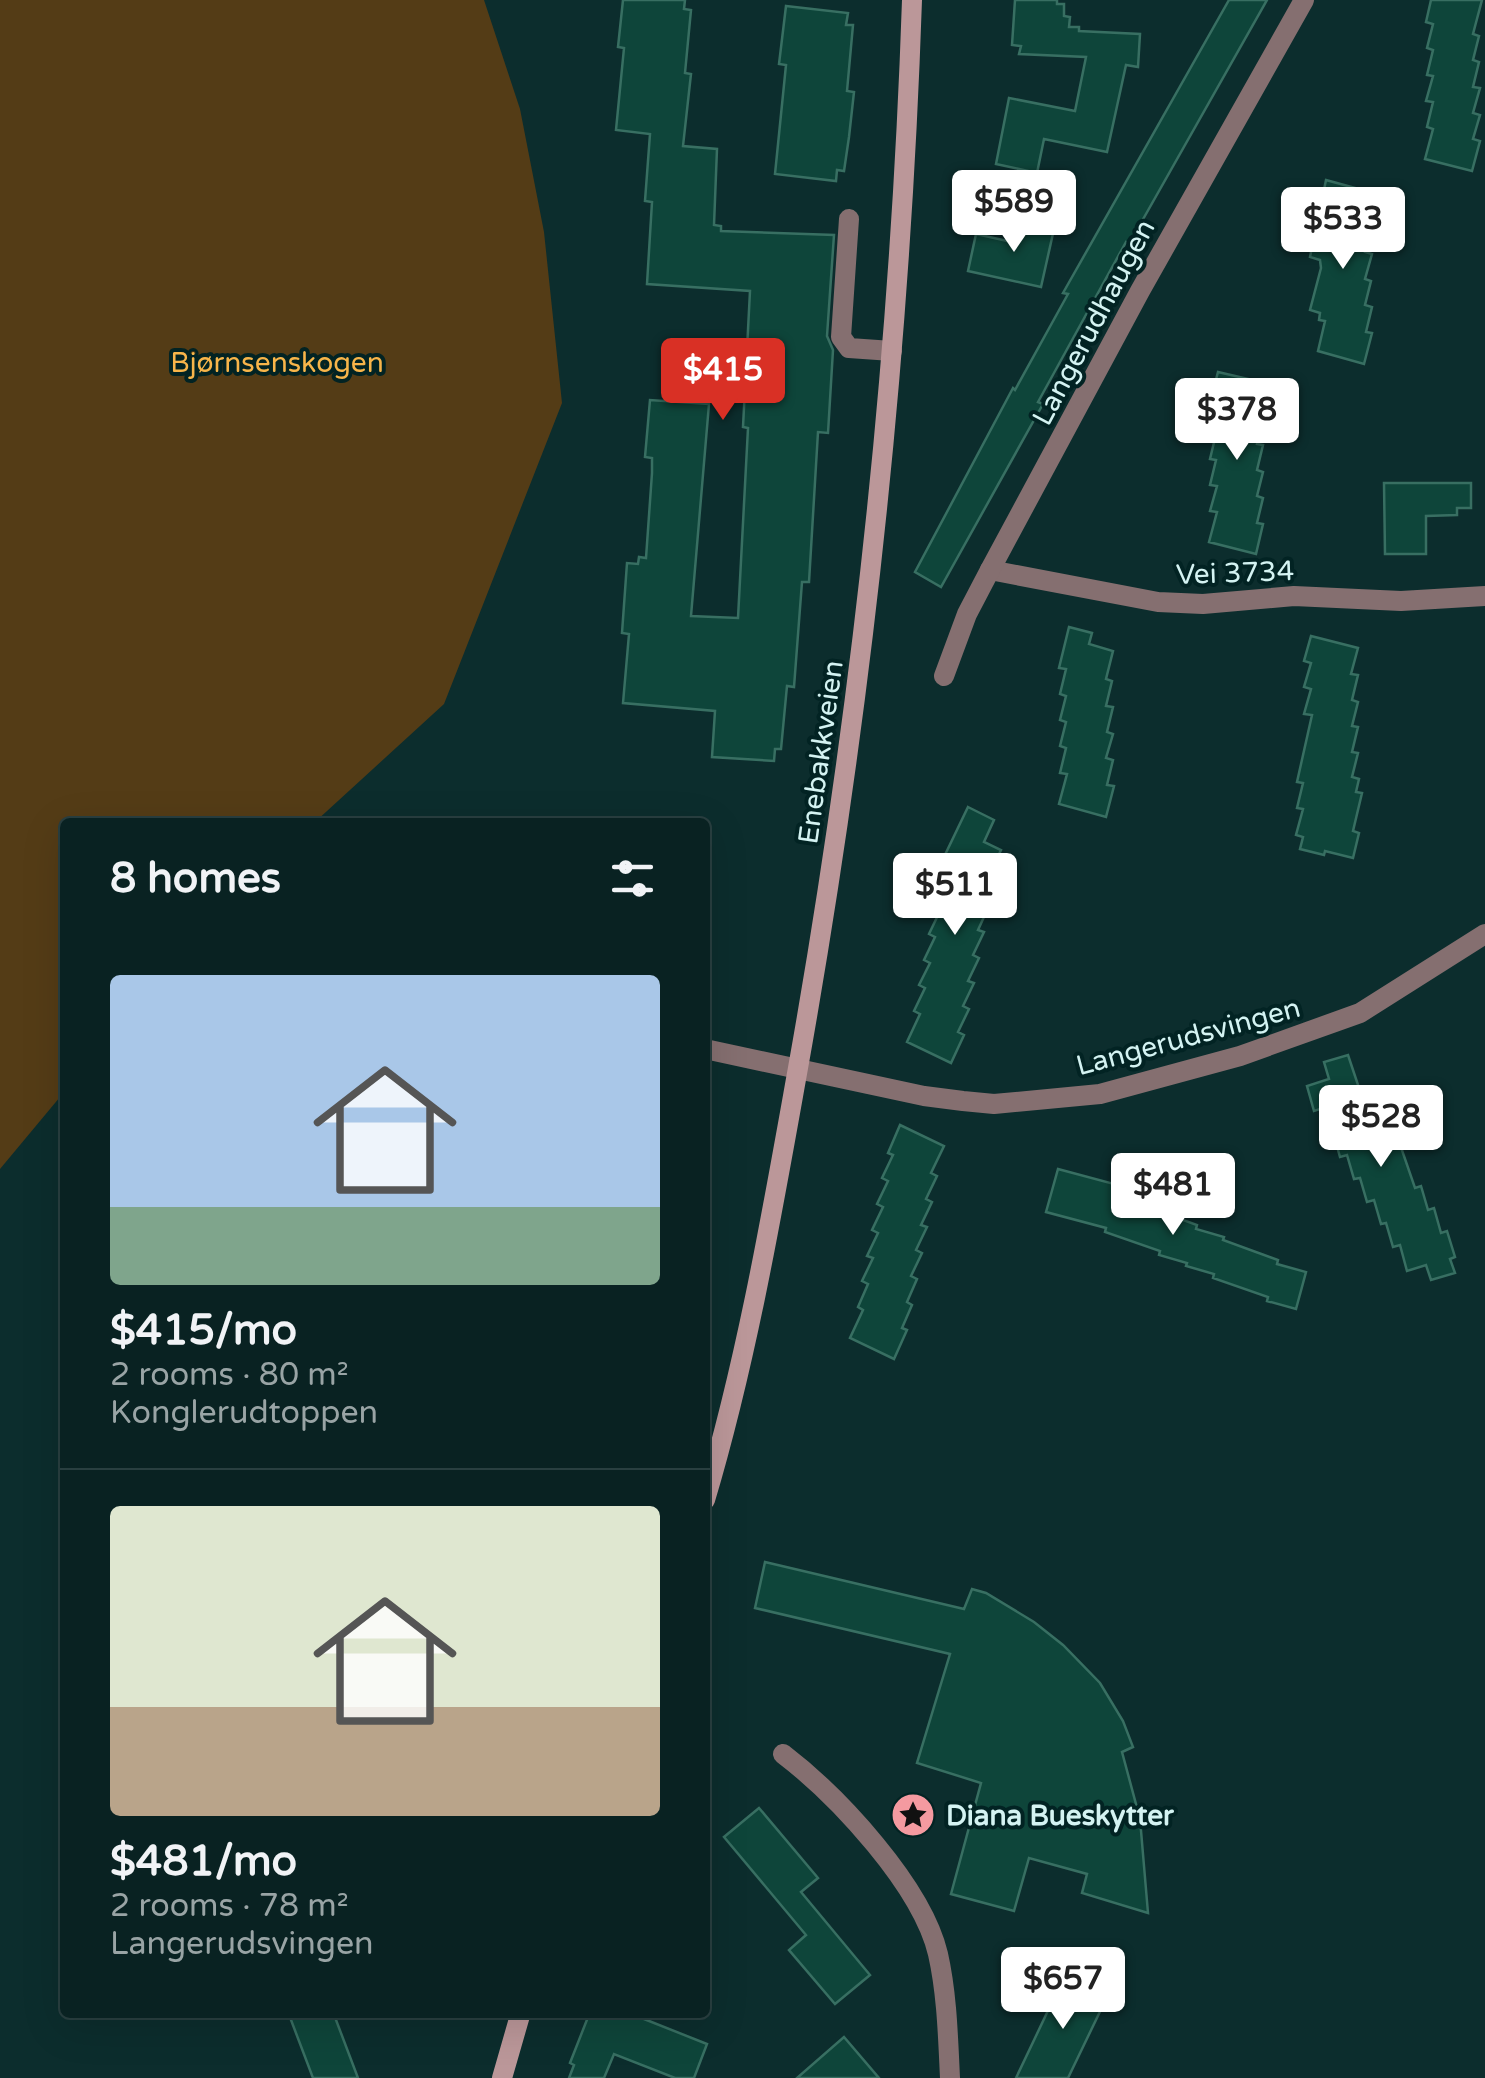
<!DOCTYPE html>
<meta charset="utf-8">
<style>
:root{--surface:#092222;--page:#172f2f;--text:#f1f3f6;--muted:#99a4a5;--line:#293f40;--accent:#d93025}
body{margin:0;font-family:"Varela Round",sans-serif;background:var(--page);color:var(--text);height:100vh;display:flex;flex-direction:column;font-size:38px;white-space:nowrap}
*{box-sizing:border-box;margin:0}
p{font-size:32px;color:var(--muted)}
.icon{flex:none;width:55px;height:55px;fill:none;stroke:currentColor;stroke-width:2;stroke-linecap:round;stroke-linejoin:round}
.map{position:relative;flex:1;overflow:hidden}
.panel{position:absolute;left:60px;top:818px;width:650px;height:1200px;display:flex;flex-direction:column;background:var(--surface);border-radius:10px;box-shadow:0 10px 40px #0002,0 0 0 2px var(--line)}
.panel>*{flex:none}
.price{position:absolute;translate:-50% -85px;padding:0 22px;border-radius:10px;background:#fff;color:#222;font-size:32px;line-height:65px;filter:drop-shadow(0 2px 5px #0008)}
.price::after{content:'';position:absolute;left:50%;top:60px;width:30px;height:22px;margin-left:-15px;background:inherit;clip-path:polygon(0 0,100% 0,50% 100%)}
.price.selected{background:var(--accent);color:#fff}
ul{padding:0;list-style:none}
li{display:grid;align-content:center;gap:20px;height:530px;padding:0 50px}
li+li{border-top:2px solid var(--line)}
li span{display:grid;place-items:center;height:310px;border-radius:10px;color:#555}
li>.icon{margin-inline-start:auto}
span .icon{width:180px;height:180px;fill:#fffc;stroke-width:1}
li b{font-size:42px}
h2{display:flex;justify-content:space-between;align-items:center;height:120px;padding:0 50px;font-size:42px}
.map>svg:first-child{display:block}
.green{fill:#543c16}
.building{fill:#0e453a;stroke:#386f62;stroke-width:2.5}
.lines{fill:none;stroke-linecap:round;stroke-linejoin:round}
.street{stroke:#856f70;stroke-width:20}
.secondary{stroke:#bb9799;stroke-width:20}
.labels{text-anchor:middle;stroke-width:8;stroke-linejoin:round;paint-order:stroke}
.street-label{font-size:28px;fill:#d4f3f2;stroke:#022323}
.park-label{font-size:28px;fill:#f7b54a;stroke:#022323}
.poi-label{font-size:28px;font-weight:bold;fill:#d4f3f2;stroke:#022323;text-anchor:start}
</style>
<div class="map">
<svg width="1485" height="2078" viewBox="0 0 1485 2078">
<rect width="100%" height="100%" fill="#0c2d2d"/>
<path class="green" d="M 0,0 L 484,0 L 520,109 L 544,232 L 562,403 L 444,704 L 315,822 L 65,822 L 65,1091 L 0,1169 Z"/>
<g class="building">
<path d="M 623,0 L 685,0 L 684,9 L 691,10 L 685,73 L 691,74 L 683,146 L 717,149 L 714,225 L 721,226 L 721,231 L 834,235 L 827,336 L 833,350 L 828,433 L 818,432 L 809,582 L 802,582 L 794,687 L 787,686 L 781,749 L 775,749 L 774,761 L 712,757 L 715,711 L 623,703 L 629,634 L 622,633 L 627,563 L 638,564 L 639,557 L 646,558 L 652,473 L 652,458 L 645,457 L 650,400 L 709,404 L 691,616 L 738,618 L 748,428 L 743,427 L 750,291 L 647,284 L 652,202 L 645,201 L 650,134 L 616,130 L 624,48 L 618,47 Z"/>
<path d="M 1015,0 L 1057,0 L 1057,4 L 1064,4 L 1064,16 L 1070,17 L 1069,27 L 1079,27 L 1079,31 L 1140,34 L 1138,67 L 1126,65 L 1107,152 L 1044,139 L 1037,173 L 996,164 L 1009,98 L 1075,111 L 1086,57 L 1019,54 L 1021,46 L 1012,45 Z"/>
<path d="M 1229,0 L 1267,0 L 1129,244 L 1126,242 L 1038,402 L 1043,404 L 941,587 L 915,572 L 1013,388 L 1015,390 L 1068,294 L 1063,293 Z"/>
<path d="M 1431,0 L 1482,0 L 1473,34 L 1479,36 L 1473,60 L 1479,62 L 1473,87 L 1480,88 L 1473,113 L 1480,115 L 1473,139 L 1480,141 L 1472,171 L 1425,159 L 1433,129 L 1427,127 L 1433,102 L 1426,101 L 1433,76 L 1427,75 L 1433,50 L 1427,48 L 1433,24 L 1426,22 Z"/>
<path d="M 786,6 L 848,13 L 846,25 L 853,25 L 847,91 L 854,92 L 849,137 L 844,171 L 837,170 L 836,181 L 775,174 L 786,65 L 779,64 Z"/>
<path d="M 1326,180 L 1373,193 L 1365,227 L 1371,228 L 1365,252 L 1372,254 L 1365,279 L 1371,281 L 1365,305 L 1372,307 L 1366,332 L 1372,333 L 1364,364 L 1318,351 L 1325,321 L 1319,320 L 1320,313 L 1310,310 L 1321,268 L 1320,260 L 1310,257 Z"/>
<path d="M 1017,221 L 1054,229 L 1041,287 L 968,271 L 976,234 L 1012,242 Z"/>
<path d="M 1218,372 L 1265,383 L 1256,418 L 1263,419 L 1257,444 L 1263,445 L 1257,470 L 1263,472 L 1257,496 L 1263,498 L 1257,523 L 1263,524 L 1256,554 L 1209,542 L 1217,512 L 1210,511 L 1217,486 L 1210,485 L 1216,460 L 1210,459 L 1216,434 L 1210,432 L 1216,408 L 1209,406 Z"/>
<path d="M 1384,483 L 1471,483 L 1471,508 L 1457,508 L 1457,515 L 1426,516 L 1426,554 L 1385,554 Z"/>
<path d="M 1069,627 L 1092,633 L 1089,644 L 1113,651 L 1106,679 L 1112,681 L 1106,706 L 1113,707 L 1107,732 L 1113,734 L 1106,758 L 1113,760 L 1107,785 L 1114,786 L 1106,817 L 1059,804 L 1067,774 L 1060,773 L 1066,748 L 1060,746 L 1066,722 L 1060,720 L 1066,696 L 1060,694 L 1066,669 L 1059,668 Z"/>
<path d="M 1311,636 L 1358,648 L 1351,674 L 1358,675 L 1352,700 L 1358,702 L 1352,726 L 1358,727 L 1352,752 L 1358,753 L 1352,777 L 1359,779 L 1356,792 L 1362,793 L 1353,831 L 1359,833 L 1353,858 L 1325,851 L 1324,855 L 1300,849 L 1303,837 L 1296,835 L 1303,809 L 1297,808 L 1303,783 L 1297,782 L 1312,715 L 1304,714 L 1311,689 L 1304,687 L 1311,663 L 1304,661 Z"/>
<path d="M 968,807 L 994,820 L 984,842 L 1001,850 L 988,877 L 994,881 L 983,904 L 989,906 L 978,930 L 984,932 L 973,955 L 979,958 L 968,981 L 974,983 L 963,1006 L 969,1009 L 958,1032 L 964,1035 L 951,1063 L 907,1042 L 920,1014 L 914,1011 L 925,988 L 919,985 L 930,963 L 924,960 L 935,937 L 929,934 L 940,911 L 934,909 L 945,885 L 939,883 L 950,860 L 944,857 Z"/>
<path d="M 1348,1055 L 1362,1097 L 1368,1095 L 1375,1119 L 1381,1118 L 1384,1130 L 1394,1127 L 1415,1188 L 1421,1186 L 1428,1210 L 1434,1208 L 1441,1233 L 1447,1231 L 1455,1257 L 1450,1259 L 1455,1273 L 1431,1280 L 1426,1265 L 1407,1271 L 1400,1245 L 1393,1247 L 1386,1223 L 1381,1224 L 1374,1200 L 1367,1202 L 1360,1178 L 1354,1179 L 1347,1155 L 1340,1157 L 1333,1132 L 1327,1134 L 1320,1109 L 1314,1111 L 1307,1086 L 1329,1079 L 1324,1062 Z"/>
<path d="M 900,1125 L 944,1146 L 931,1173 L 937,1176 L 926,1199 L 932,1202 L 921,1225 L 927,1227 L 916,1250 L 922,1253 L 911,1276 L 917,1279 L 907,1302 L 912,1305 L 902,1328 L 907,1330 L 894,1359 L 850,1338 L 863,1310 L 858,1307 L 868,1284 L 862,1281 L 873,1258 L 867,1256 L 878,1233 L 872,1230 L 883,1207 L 877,1204 L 888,1181 L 882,1178 L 893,1155 L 888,1153 Z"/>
<path d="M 1058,1169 L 1118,1185 L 1115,1194 L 1143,1202 L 1142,1205 L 1197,1225 L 1196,1229 L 1224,1237 L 1223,1240 L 1278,1260 L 1277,1264 L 1306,1272 L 1296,1309 L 1267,1301 L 1268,1297 L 1213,1278 L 1214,1274 L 1186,1266 L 1187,1263 L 1159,1255 L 1160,1251 L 1105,1232 L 1106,1228 L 1046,1212 Z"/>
<path d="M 765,1562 L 964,1609 L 972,1589 L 986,1593 L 1034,1622 L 1063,1645 L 1100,1683 L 1123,1721 L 1133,1747 L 1122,1752 L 1140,1819 L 1148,1913 L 1082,1893 L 1087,1874 L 1029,1858 L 1014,1911 L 951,1894 L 981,1783 L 917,1763 L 950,1654 L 755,1608 Z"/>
<path d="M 759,1808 L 818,1878 L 801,1892 L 870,1975 L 835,2004 L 789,1950 L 806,1935 L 724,1837 Z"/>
<path d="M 1064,1977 L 1107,1997 L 1068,2078 L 1016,2078 Z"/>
<path d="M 288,2012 L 333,2012 L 358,2078 L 313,2078 Z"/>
<path d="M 590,2012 L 647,2012 L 644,2019 L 707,2044 L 694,2078 L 675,2078 L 614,2054 L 604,2078 L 569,2078 L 574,2065 L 570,2063 Z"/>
<path d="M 844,2037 L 879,2078 L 797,2078 Z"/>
</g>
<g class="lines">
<g class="street">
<path d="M 849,219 L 841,337 L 849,348 L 892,351"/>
<path d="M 990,570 L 1158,602 L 1203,604 L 1294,596 L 1401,601 L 1485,596"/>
<path d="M 944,676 L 967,614 L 990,570 L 1140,291 L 1304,0"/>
<path d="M 705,1049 L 924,1096 L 963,1101 L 994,1104 L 1100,1094 L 1240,1056 L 1360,1013 L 1485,934"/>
<path d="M 783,1754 C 838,1796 922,1886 938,1954 C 947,1994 948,2037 950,2078"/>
</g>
<g class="secondary">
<path d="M 705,1500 C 747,1359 772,1213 798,1068 C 861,715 900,358 912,0"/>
<path d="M 502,2078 L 521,2012"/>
</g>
</g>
<defs>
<symbol id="sight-disc" viewBox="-11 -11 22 22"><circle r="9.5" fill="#f49aa0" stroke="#022323"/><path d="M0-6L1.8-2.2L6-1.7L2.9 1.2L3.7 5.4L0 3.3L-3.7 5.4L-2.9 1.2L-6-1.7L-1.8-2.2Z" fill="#111"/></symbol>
</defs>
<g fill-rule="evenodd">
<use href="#sight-disc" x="888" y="1790" width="50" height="50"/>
</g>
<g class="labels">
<g class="street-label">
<text transform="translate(1093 322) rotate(-62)" y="10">Langerudhaugen</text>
<text transform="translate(1235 572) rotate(-2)" y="10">Vei 3734</text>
<text transform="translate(820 752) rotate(-82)" y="10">Enebakkveien</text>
<text transform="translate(1188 1036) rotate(-15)" y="10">Langerudsvingen</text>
</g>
<g class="park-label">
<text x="277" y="372">Bjørnsenskogen</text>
</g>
<g class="poi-label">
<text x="946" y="1825">Diana Bueskytter</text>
</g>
</g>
</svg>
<b class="price" style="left:1014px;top:255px">$589</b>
<b class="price" style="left:1343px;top:272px">$533</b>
<b class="price selected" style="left:723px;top:423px">$415</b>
<b class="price" style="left:1237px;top:463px">$378</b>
<b class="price" style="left:955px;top:938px">$511</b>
<b class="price" style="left:1381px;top:1170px">$528</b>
<b class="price" style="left:1173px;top:1238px">$481</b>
<b class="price" style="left:1063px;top:2032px">$657</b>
<section class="panel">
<h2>8 homes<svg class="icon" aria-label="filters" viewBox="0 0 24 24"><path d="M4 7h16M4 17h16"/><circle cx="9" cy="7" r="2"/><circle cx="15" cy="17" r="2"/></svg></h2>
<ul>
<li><span style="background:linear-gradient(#a9c7e8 75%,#7fa58c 0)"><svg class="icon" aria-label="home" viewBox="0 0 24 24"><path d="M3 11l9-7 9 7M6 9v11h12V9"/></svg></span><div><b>$415/mo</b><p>2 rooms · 80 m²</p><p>Konglerudtoppen</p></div></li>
<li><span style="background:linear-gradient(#dfe7d0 65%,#b9a48a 0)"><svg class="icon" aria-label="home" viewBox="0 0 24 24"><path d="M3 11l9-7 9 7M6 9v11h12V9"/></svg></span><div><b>$481/mo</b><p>2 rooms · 78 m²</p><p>Langerudsvingen</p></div></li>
</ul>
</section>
</div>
